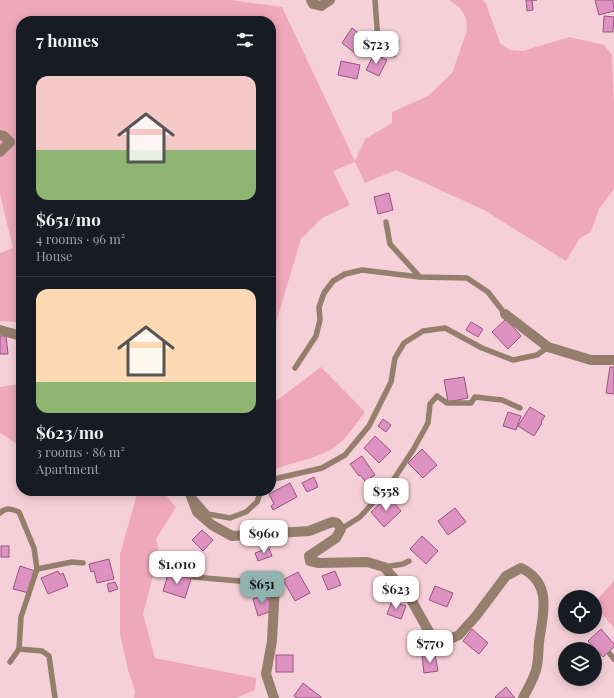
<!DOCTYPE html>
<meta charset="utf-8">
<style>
:root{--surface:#171b24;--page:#242831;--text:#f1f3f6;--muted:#9ea1a6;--line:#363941;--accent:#91b3b0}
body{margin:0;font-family:"Playfair Display",serif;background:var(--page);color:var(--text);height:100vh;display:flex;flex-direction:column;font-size:15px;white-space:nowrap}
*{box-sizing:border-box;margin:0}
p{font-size:13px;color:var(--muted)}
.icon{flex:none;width:22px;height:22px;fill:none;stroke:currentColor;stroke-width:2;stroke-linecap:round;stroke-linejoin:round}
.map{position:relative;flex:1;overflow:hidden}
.details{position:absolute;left:16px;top:16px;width:260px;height:480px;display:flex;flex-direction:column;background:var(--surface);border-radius:16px;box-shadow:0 2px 10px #0003}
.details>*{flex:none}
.controls{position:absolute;left:558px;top:590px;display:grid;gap:8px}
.controls a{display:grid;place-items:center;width:44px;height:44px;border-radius:50%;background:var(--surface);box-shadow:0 2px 10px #0003;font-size:20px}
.price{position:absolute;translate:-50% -34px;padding:0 9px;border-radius:8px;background:#fff;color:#222;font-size:13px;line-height:26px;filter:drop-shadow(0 1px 2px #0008)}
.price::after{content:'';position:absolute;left:50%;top:24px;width:12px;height:9px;margin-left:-6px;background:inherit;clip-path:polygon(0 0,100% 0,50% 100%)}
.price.current{background:var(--accent);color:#111}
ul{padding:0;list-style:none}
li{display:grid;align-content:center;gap:8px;height:212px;padding:0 20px}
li+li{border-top:1px solid var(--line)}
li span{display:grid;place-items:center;height:124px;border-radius:12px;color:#555}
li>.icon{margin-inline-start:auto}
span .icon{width:72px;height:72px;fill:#fffc;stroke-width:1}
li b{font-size:17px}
h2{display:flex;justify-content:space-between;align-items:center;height:48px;padding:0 20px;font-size:17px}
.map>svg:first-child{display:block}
.green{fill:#efa8bb}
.building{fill:#de92c1;stroke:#995481}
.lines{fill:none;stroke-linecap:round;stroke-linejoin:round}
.lane{stroke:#957e6b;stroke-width:5.5}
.street{stroke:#957e6b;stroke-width:10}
</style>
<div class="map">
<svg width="614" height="698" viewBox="0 0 614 698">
<rect width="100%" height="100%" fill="#f6d0d9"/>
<g class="green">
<path d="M 0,0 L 231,0 L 282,7 L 355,161 L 365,139 L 392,123 L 392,112 L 428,96 L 452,73 L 467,31 L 466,18 L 460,8 L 449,0 L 483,0 L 486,4 L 500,43 L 510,50 L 523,51 L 569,37 L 604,45 L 612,55 L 614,105 L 614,189 L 599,209 L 591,232 L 580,238 L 566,261 L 484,210 L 396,170 L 365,183 L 355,162 L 333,171 L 350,205 L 322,218 L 301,239 L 271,339 L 271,21 L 21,21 L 21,322 L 0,321 L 0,253 L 13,248 L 0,194 Z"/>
<path d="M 321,367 L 365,412 C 356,424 345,441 332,449 C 313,460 291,462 271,471 L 271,404 L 272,404 Z"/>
<path d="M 20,384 L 21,429 L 17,444 L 0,433 L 0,387 Z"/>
<path d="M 138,491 L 162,491 L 176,507 L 156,539 L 159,553 L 143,614 L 155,658 L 256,678 L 255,690 L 236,698 L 134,698 L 135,691 L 128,670 L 120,634 L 120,554 Z"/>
<path d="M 614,581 L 614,628 L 595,606 L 595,602 Z"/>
</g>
<g class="building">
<path d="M 526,0 L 537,0 L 532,0 L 533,10 L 527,11 Z"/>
<path d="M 595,0 L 613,0 L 614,11 L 599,15 Z"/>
<path d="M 604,16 L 614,17 L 613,32 L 603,32 Z"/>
<path d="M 352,28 L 365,38 L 355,53 L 342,43 Z"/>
<path d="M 382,36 L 399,41 L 395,57 L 382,54 L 385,44 L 381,43 Z"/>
<path d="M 374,54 L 387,60 L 379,76 L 366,70 Z"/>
<path d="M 341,61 L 360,65 L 357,79 L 338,75 Z"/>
<path d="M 389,193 L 393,210 L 378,214 L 374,197 Z"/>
<path d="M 506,319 L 521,336 L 508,349 L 492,332 Z"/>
<path d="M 471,322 L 483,329 L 478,337 L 466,330 Z"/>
<path d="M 0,336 L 6,336 L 8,354 L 0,354 Z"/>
<path d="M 610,367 L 614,367 L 614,394 L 606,393 Z"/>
<path d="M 464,377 L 468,398 L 448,402 L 444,380 Z"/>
<path d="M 530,407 L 545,416 L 541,422 L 542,423 L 534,436 L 518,426 Z"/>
<path d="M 508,412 L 521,416 L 516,430 L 503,426 Z"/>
<path d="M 383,419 L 391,425 L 386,432 L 378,426 Z"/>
<path d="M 375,436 L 391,451 L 379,463 L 364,448 Z"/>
<path d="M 422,449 L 437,465 L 423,478 L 408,463 Z"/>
<path d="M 362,456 L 375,475 L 365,481 L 360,475 L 359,476 L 350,464 Z"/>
<path d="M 314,477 L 318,487 L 307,492 L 302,483 Z"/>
<path d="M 290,483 L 297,497 L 273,510 L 271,506 L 274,504 L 269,494 Z"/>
<path d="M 388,496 L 401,511 L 384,527 L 371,512 Z"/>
<path d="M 455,508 L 466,522 L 448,535 L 438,521 Z"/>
<path d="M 202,530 L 213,540 L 203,551 L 192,540 Z"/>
<path d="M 422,536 L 438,551 L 426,564 L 410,549 Z"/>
<rect x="1" y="546" width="8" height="11"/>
<path d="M 269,548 L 272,556 L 258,561 L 255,553 Z"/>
<path d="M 109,559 L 114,579 L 97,583 L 94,571 L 91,572 L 89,564 Z"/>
<path d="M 20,566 L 35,571 L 29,593 L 13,589 Z"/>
<path d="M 58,571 L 60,575 L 63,573 L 68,586 L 48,594 L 41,578 Z"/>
<path d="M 335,571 L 341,585 L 328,590 L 322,576 Z"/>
<path d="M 169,572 L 191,579 L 185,598 L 163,591 Z"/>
<path d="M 298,572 L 310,593 L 295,601 L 283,580 Z"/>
<path d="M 115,582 L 118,589 L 109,592 L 107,584 Z"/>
<path d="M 435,586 L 453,593 L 447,607 L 429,600 Z"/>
<path d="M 267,595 L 272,611 L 258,616 L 253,599 Z"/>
<path d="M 392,601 L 406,606 L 401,619 L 387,614 Z"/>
<path d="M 472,629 L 488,643 L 479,654 L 463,641 Z"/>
<path d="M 601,629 L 614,644 L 614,647 L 603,657 L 588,641 Z"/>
<path d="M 414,636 L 426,638 L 424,647 L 412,645 Z"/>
<path d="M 435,654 L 438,671 L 424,673 L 422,656 Z"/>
<rect x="276" y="655" width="17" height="17"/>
<path d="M 303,683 L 321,697 L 321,698 L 297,698 L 294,696 Z"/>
<path d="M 506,687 L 515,698 L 496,698 L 495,697 Z"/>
</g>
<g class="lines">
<g class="lane">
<path d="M 375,0 L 378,41"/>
<path d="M 386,222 L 390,244 L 420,277 L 467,278 L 488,292 L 505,314"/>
<path d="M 295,368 L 316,336 L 320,320 L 319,307 L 324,293 L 333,281 L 345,274 L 362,270 L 420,277"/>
<path d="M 271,481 L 274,479 L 322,468 L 345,455 L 369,426 L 391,382 L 395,358 L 404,343 L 423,331 L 445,328 L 482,348 L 513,360 L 537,355 L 548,347"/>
<path d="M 195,499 L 208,514 L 230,518 L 246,512 L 257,502 L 261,491"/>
<path d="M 0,513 C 6,507 12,509 19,512 L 34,548 L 37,569 L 21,617 L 19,649 L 10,662"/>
<path d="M 341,529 L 360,517 L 392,482 L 413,450 L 428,423 L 430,404 L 437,396 L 447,403 L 471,403 L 475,397 L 502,400 L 520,408"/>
<path d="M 384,567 L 403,564 L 409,561"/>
<path d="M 37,569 L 72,562 L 83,563"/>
<path d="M 193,577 L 275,584"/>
<path d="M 19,649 L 42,651 L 49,656 L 55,698"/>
<path d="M 610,654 L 614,659"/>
</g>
<g class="street">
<path d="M 311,0 L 313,4 L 321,6 L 330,0"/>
<path d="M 0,135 L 4,136 L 10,142 L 0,152"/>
<path d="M 505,314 L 548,347 L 591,360 L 614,360"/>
<path d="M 0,330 L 21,336"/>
<path d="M 189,491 L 197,512 L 212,525 L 232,536 L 309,531 L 332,522 L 337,523 L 341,529 L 336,538 L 309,556 L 310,561 L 319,563 L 367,562 L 384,567 L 409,596 L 432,637 L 446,641 L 459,635 L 476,616 L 506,576 L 521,568 C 553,583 543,614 539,642 C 538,652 539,664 535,673 C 532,682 527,690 523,698"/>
<path d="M 274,698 L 266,674 L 272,641 L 275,584"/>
</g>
</g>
</svg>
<div class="controls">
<a><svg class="icon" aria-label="locate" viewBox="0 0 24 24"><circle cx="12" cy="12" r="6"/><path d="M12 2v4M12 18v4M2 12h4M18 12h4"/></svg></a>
<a><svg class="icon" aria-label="layers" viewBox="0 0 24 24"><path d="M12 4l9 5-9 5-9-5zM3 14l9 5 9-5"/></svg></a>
</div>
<b class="price" style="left:376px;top:65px">$723</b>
<b class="price" style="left:386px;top:512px">$558</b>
<b class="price" style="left:264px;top:554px">$960</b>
<b class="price" style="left:177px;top:585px">$1,010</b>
<b class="price current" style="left:262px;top:605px">$651</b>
<b class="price" style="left:396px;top:610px">$623</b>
<b class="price" style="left:430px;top:664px">$770</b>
<section class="details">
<h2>7 homes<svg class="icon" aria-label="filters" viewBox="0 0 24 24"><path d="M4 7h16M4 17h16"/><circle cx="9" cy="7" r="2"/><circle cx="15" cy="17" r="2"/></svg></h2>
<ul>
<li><span style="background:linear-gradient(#f6c9c9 60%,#8fb573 0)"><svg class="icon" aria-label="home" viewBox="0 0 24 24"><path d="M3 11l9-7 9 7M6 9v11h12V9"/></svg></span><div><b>$651/mo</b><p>4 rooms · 96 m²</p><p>House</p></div></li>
<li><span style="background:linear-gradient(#ffd9b3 75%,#8fb573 0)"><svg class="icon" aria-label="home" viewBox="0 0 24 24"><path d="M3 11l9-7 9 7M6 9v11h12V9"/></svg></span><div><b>$623/mo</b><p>3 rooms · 86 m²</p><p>Apartment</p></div></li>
</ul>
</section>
</div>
